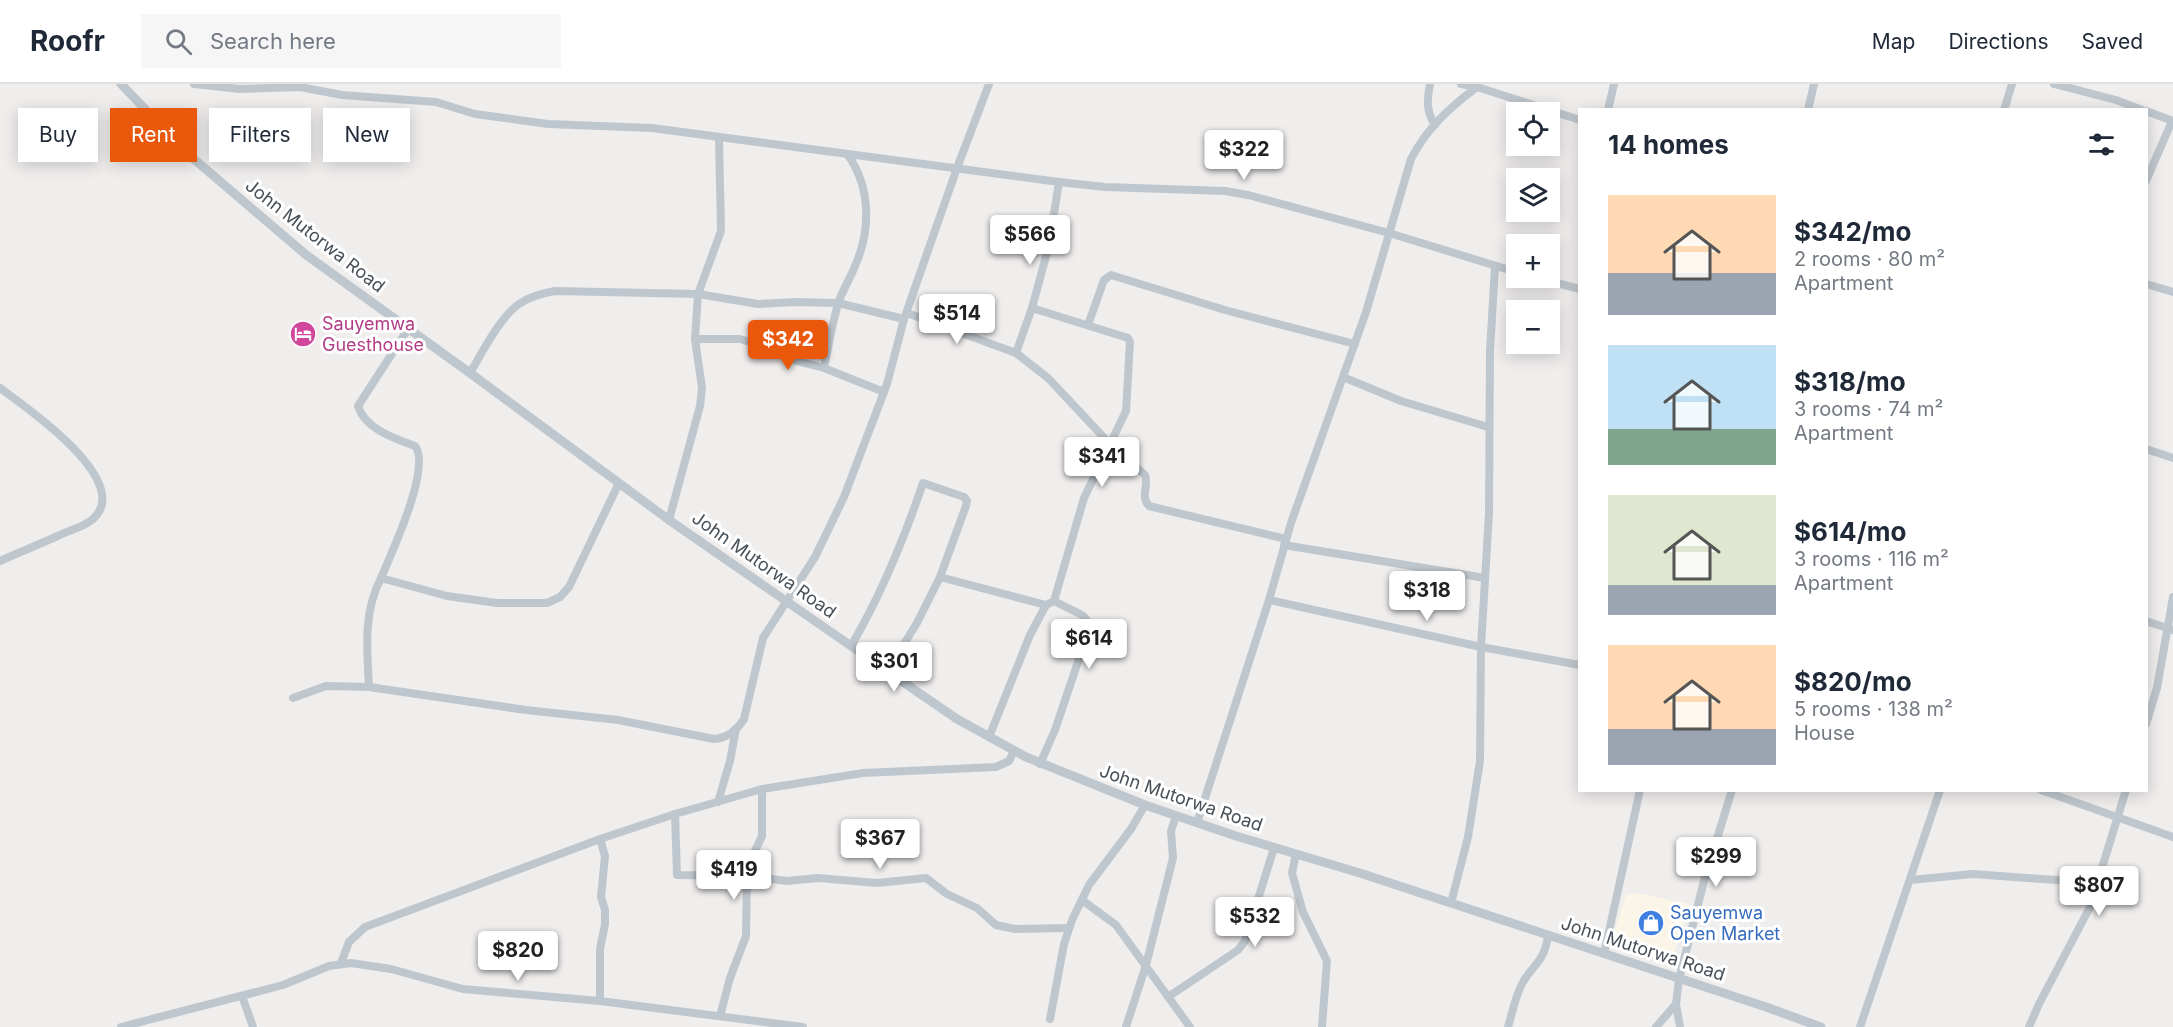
<!DOCTYPE html>
<meta charset="utf-8">
<style>
:root{--surface:#fff;--page:#f6f6f7;--text:#1f2937;--muted:#747a83;--line:#e0e1e3;--accent:#ea580c}
body{margin:0;font-family:Inter,sans-serif;background:var(--page);color:var(--text);height:100vh;display:flex;flex-direction:column;font-size:22px;white-space:nowrap}
*{box-sizing:border-box;margin:0}
p{font-size:20px;color:var(--muted)}
.icon{flex:none;width:33px;height:33px;fill:none;stroke:currentColor;stroke-width:2;stroke-linecap:round;stroke-linejoin:round}
.map{position:relative;flex:1;overflow:hidden}
.sheet{position:absolute;left:1578px;top:24px;width:570px;height:684px;display:flex;flex-direction:column;background:var(--surface);border-radius:0px;box-shadow:0 3px 15px #0003}
.sheet>*{flex:none}
.top-card{position:absolute;left:18px;top:24px;width:570px;height:54px;display:flex;gap:12px}
.tools{position:absolute;left:1506px;top:18px;display:grid;gap:12px}
.tools a{display:grid;place-items:center;width:54px;height:54px;border-radius:0px;background:var(--surface);box-shadow:0 3px 15px #0003;font-size:30px}
.price{position:absolute;translate:-50% -51px;padding:0 14px;border-radius:6px;background:#fff;color:#222;font-size:20px;line-height:39px;filter:drop-shadow(0 2px 3px #0008)}
.price::after{content:'';position:absolute;left:50%;top:36px;width:18px;height:14px;margin-left:-9px;background:inherit;clip-path:polygon(0 0,100% 0,50% 100%)}
.price.selected{background:var(--accent);color:#fff}
ul{padding:0;list-style:none}
li{display:flex;align-items:center;gap:18px;height:150px;padding:0 30px}
li span{display:grid;place-items:center;flex:none;width:168px;height:120px;border-radius:0px;color:#555}
li>.icon{margin-inline-start:auto}
span .icon{width:72px;height:72px;fill:#fffc;stroke-width:1}
li b{font-size:26px}
h2{display:flex;justify-content:space-between;align-items:center;height:72px;padding:0 30px;font-size:26px}
.tag{padding:0 21px;border-radius:0px;background:var(--surface);box-shadow:0 3px 15px #0003;font-size:21px;line-height:54px}
.tag.selected{background:var(--accent);color:#fff}
header{display:flex;align-items:center;gap:36px;box-sizing:border-box;height:84px;padding:0 30px;background:var(--surface);border-bottom:2px solid var(--line)}
header strong{font-size:28px}
nav{display:flex;gap:33px;margin-inline-start:auto;font-size:21px}
.search{width:420px;height:54px;background:var(--page);display:flex;align-items:center;gap:15px;box-sizing:border-box;padding:0 21px;border-radius:0px;color:var(--muted);font-size:22px}
.map>svg:first-child{display:block}
.commercial{fill:#faf5e7}
.lines{fill:none;stroke-linecap:round;stroke-linejoin:round}
.minor{stroke:#bfc7ce;stroke-width:8}
.tertiary{stroke:#bfc7ce;stroke-width:9}
.labels{text-anchor:middle;stroke-width:6;stroke-linejoin:round;paint-order:stroke}
.street-label{font-size:18px;fill:#475059;stroke:#fff}
.hotel-label{font-size:18px;fill:#b23c85;stroke:#fff;text-anchor:start}
.shop-label{font-size:18px;fill:#366cbe;stroke:#fff;text-anchor:start}
</style>
<header>
<strong>Roofr</strong>
<div class="search"><svg class="icon" aria-label="search" viewBox="0 0 24 24"><circle cx="10" cy="10" r="6"/><path d="M15 15l6 6"/></svg>Search here</div>
<nav><a>Map</a><a>Directions</a><a>Saved</a></nav>
</header>
<div class="map">
<svg width="2173" height="943" viewBox="0 0 2173 943">
<rect width="100%" height="100%" fill="#f0eded"/>
<path class="commercial" d="M 1638,809 L 1690,820 L 1671,880 L 1611,858 L 1626,811 Z"/>
<g class="lines">
<g class="minor">
<path d="M 194,0 L 240,5 L 300,3 L 342,11 L 436,18 L 475,30 L 548,40 L 652,44 L 1059,98 L 1105,103 L 1225,107 L 1248,111 L 1389,149 L 1516,188"/>
<path d="M 1430,0 C 1427,16 1426,27 1435,41"/>
<path d="M 1461,0 L 1477,3 L 1580,36"/>
<path d="M 2054,0 L 2116,16 L 2142,26"/>
<path d="M 1608,26 L 1614,0"/>
<path d="M 1808,26 L 1814,0"/>
<path d="M 2004,26 L 2012,0"/>
<path d="M 2146,27 L 2173,37"/>
<path d="M 2146,97 L 2172,37"/>
<path d="M 1536,194 L 1580,205"/>
<path d="M 2146,200 L 2173,208"/>
<path d="M 907,229 L 1016,269 L 1048,294 L 1109,359 L 1145,391 C 1149,401 1140,413 1149,422 L 1286,455"/>
<path d="M 1088,241 L 1104,196 L 1111,191 L 1225,226 L 1355,260"/>
<path d="M 695,255 L 740,255 L 776,266 L 797,277 L 824,284 L 884,308"/>
<path d="M 1016,269 L 1032,224 L 1049,161 L 1059,98"/>
<path d="M 824,284 C 828,263 832,241 838,220 C 842,207 850,195 855,182 C 871,146 871,104 848,71"/>
<path d="M 470,289 C 482,269 500,233 519,220 C 529,213 543,209 555,207 L 698,210 L 758,220 L 796,218 L 838,219 L 904,235"/>
<path d="M 1343,293 L 1401,317 L 1488,343"/>
<path d="M 0,304 C 24,322 135,397 93,435 C 84,443 70,446 60,451 C 40,460 20,468 0,477"/>
<path d="M 2146,365 L 2173,374"/>
<path d="M 669,436 L 700,322 L 702,304 L 695,255 L 698,210 L 721,147 L 719,53"/>
<path d="M 1284,461 L 1485,494"/>
<path d="M 940,493 L 1046,521"/>
<path d="M 381,494 C 391,470 432,383 415,362 C 394,354 365,345 358,322 L 408,245"/>
<path d="M 1269,516 L 1481,563 L 1580,581"/>
<path d="M 2146,537 L 2173,546"/>
<path d="M 851,562 C 881,511 904,455 923,399 L 964,413 L 967,417 L 966,422 L 940,493 L 917,539 L 887,587"/>
<path d="M 369,603 C 367,566 363,528 381,494 L 447,512 L 497,519 L 547,519 L 560,513 L 569,503 L 619,399"/>
<path d="M 293,614 L 326,602 L 369,603 L 526,626 L 618,636 L 714,655 C 728,654 737,646 744,635 L 763,554 L 815,473 L 844,413 L 887,300 L 904,235 L 957,84 L 989,0"/>
<path d="M 2146,640 L 2157,604 L 2173,513"/>
<path d="M 989,653 L 1030,551 L 1046,521 L 1054,517 L 1084,414 L 1126,327 L 1130,258 L 1128,254 L 1032,224"/>
<path d="M 1040,680 L 1055,646 L 1087,551 C 1088,543 1089,536 1082,531 L 1054,517"/>
<path d="M 2041,706 L 2173,753"/>
<path d="M 718,718 L 730,677 L 736,645"/>
<path d="M 675,730 L 677,791 L 747,792 L 787,797 L 818,794 L 877,799 L 926,794 L 947,810 L 977,824 L 996,841 L 1015,845 L 1068,844"/>
<path d="M 1197,739 L 1269,516 L 1291,439 L 1366,228 L 1411,75 C 1427,44 1449,24 1477,3"/>
<path d="M 600,755 L 605,772 L 601,813 L 605,826 L 605,840 L 600,865 L 600,917"/>
<path d="M 1296,770 L 1292,789 L 1303,828 L 1327,877 L 1322,943"/>
<path d="M 1910,796 L 1973,790 L 2098,799"/>
<path d="M 1082,816 L 1116,841 L 1190,943"/>
<path d="M 1451,819 L 1468,753 L 1480,677 L 1481,563 L 1489,429 L 1490,267 L 1495,182"/>
<path d="M 1604,870 L 1640,706"/>
<path d="M 341,879 L 349,858 L 365,843 L 600,755 L 675,730 L 762,705 L 863,689 L 996,683 L 1009,677 L 1014,667"/>
<path d="M 242,912 L 253,943"/>
<path d="M 1168,913 L 1238,866 L 1245,857 L 1274,764"/>
<path d="M 720,932 L 730,894 L 746,852 L 747,792 L 754,769 L 762,752 L 762,705"/>
<path d="M 1050,935 L 1064,860 L 1072,836 L 1089,801 L 1131,745 L 1145,721"/>
<path d="M 121,943 L 283,901 L 329,882 L 351,879 L 391,885 L 463,905 L 600,917 L 803,943"/>
<path d="M 1126,943 L 1146,881 L 1173,774 L 1171,747 L 1176,732"/>
<path d="M 1508,943 C 1512,930 1515,914 1521,902 C 1531,881 1544,880 1548,852"/>
<path d="M 1656,943 L 1676,920"/>
<path d="M 1680,943 L 1676,920 L 1679,895 L 1704,797 L 1732,706"/>
<path d="M 1860,943 L 1940,706"/>
<path d="M 2029,943 L 2039,920 L 2090,823 L 2126,706"/>
</g>
<path class="tertiary" d="M 121,0 L 188,70 L 305,170 L 470,289 L 669,436 L 919,609 L 957,635 L 1026,673 L 1145,721 L 1236,752 L 1363,790 L 1766,923 L 1821,943"/>
</g>
<defs>
<symbol id="hotel-disc" viewBox="-11 -11 22 22"><circle r="9.5" fill="#d1479c" stroke="#fff"/><path d="M-6-4.5h1.5V1H6V5H4.5V3h-9V5H-6ZM-4 0a1.8 1.8 0 1 1 3.6 0ZM.5 0V-2.5h3Q6-2.5 6 0Z" fill="#fff"/></symbol>
<symbol id="shop-disc" viewBox="-11 -11 22 22"><circle r="9.5" fill="#3f7fe0" stroke="#fff"/><path d="M-5-2.5h2.3a2.7 3.5 0 0 1 5.4 0H5L5.5 6h-11ZM-1.5-2.5h3a1.5 2.3 0 0 0-3 0Z" fill="#fff"/></symbol>
</defs>
<g fill-rule="evenodd">
<use href="#hotel-disc" x="288" y="235" width="30" height="30"/>
<use href="#shop-disc" x="1636" y="824" width="30" height="30"/>
</g>
<g class="labels">
<g class="street-label">
<text transform="translate(315 152) rotate(38)" y="6">John Mutorwa Road</text>
<text transform="translate(764 481) rotate(35)" y="6">John Mutorwa Road</text>
<text transform="translate(1181 714) rotate(19)" y="6">John Mutorwa Road</text>
<text transform="translate(1643 865) rotate(18)" y="6">John Mutorwa Road</text>
</g>
<g class="hotel-label">
<text x="322" y="246">Sauyemwa<tspan x="322" dy="21">Guesthouse</tspan></text>
</g>
<g class="shop-label">
<text x="1670" y="835">Sauyemwa<tspan x="1670" dy="21">Open Market</tspan></text>
</g>
</g>
</svg>
<div class="tools">
<a><svg class="icon" aria-label="locate" viewBox="0 0 24 24"><circle cx="12" cy="12" r="6"/><path d="M12 2v4M12 18v4M2 12h4M18 12h4"/></svg></a>
<a><svg class="icon" aria-label="layers" viewBox="0 0 24 24"><path d="M12 4l9 5-9 5-9-5zM3 14l9 5 9-5"/></svg></a>
<a>+</a>
<a>−</a>
</div>
<b class="price" style="left:1244px;top:97px">$322</b>
<b class="price" style="left:1030px;top:182px">$566</b>
<b class="price" style="left:957px;top:261px">$514</b>
<b class="price selected" style="left:788px;top:287px">$342</b>
<b class="price" style="left:1102px;top:404px">$341</b>
<b class="price" style="left:1427px;top:538px">$318</b>
<b class="price" style="left:1089px;top:586px">$614</b>
<b class="price" style="left:894px;top:609px">$301</b>
<b class="price" style="left:880px;top:786px">$367</b>
<b class="price" style="left:1716px;top:804px">$299</b>
<b class="price" style="left:734px;top:817px">$419</b>
<b class="price" style="left:2099px;top:833px">$807</b>
<b class="price" style="left:1255px;top:864px">$532</b>
<b class="price" style="left:518px;top:898px">$820</b>
<div class="top-card">
<a class="tag">Buy</a>
<a class="tag selected">Rent</a>
<a class="tag">Filters</a>
<a class="tag">New</a>
</div>
<section class="sheet">
<h2>14 homes<svg class="icon" aria-label="filters" viewBox="0 0 24 24"><path d="M4 7h16M4 17h16"/><circle cx="9" cy="7" r="2"/><circle cx="15" cy="17" r="2"/></svg></h2>
<ul>
<li><span style="background:linear-gradient(#ffd9b3 65%,#9aa5b1 0)"><svg class="icon" aria-label="home" viewBox="0 0 24 24"><path d="M3 11l9-7 9 7M6 9v11h12V9"/></svg></span><div><b>$342/mo</b><p>2 rooms · 80 m²</p><p>Apartment</p></div></li>
<li><span style="background:linear-gradient(#bfe0f5 70%,#7fa58c 0)"><svg class="icon" aria-label="home" viewBox="0 0 24 24"><path d="M3 11l9-7 9 7M6 9v11h12V9"/></svg></span><div><b>$318/mo</b><p>3 rooms · 74 m²</p><p>Apartment</p></div></li>
<li><span style="background:linear-gradient(#dfe7d0 75%,#9aa5b1 0)"><svg class="icon" aria-label="home" viewBox="0 0 24 24"><path d="M3 11l9-7 9 7M6 9v11h12V9"/></svg></span><div><b>$614/mo</b><p>3 rooms · 116 m²</p><p>Apartment</p></div></li>
<li><span style="background:linear-gradient(#ffd9b3 70%,#9aa5b1 0)"><svg class="icon" aria-label="home" viewBox="0 0 24 24"><path d="M3 11l9-7 9 7M6 9v11h12V9"/></svg></span><div><b>$820/mo</b><p>5 rooms · 138 m²</p><p>House</p></div></li>
</ul>
</section>
</div>
